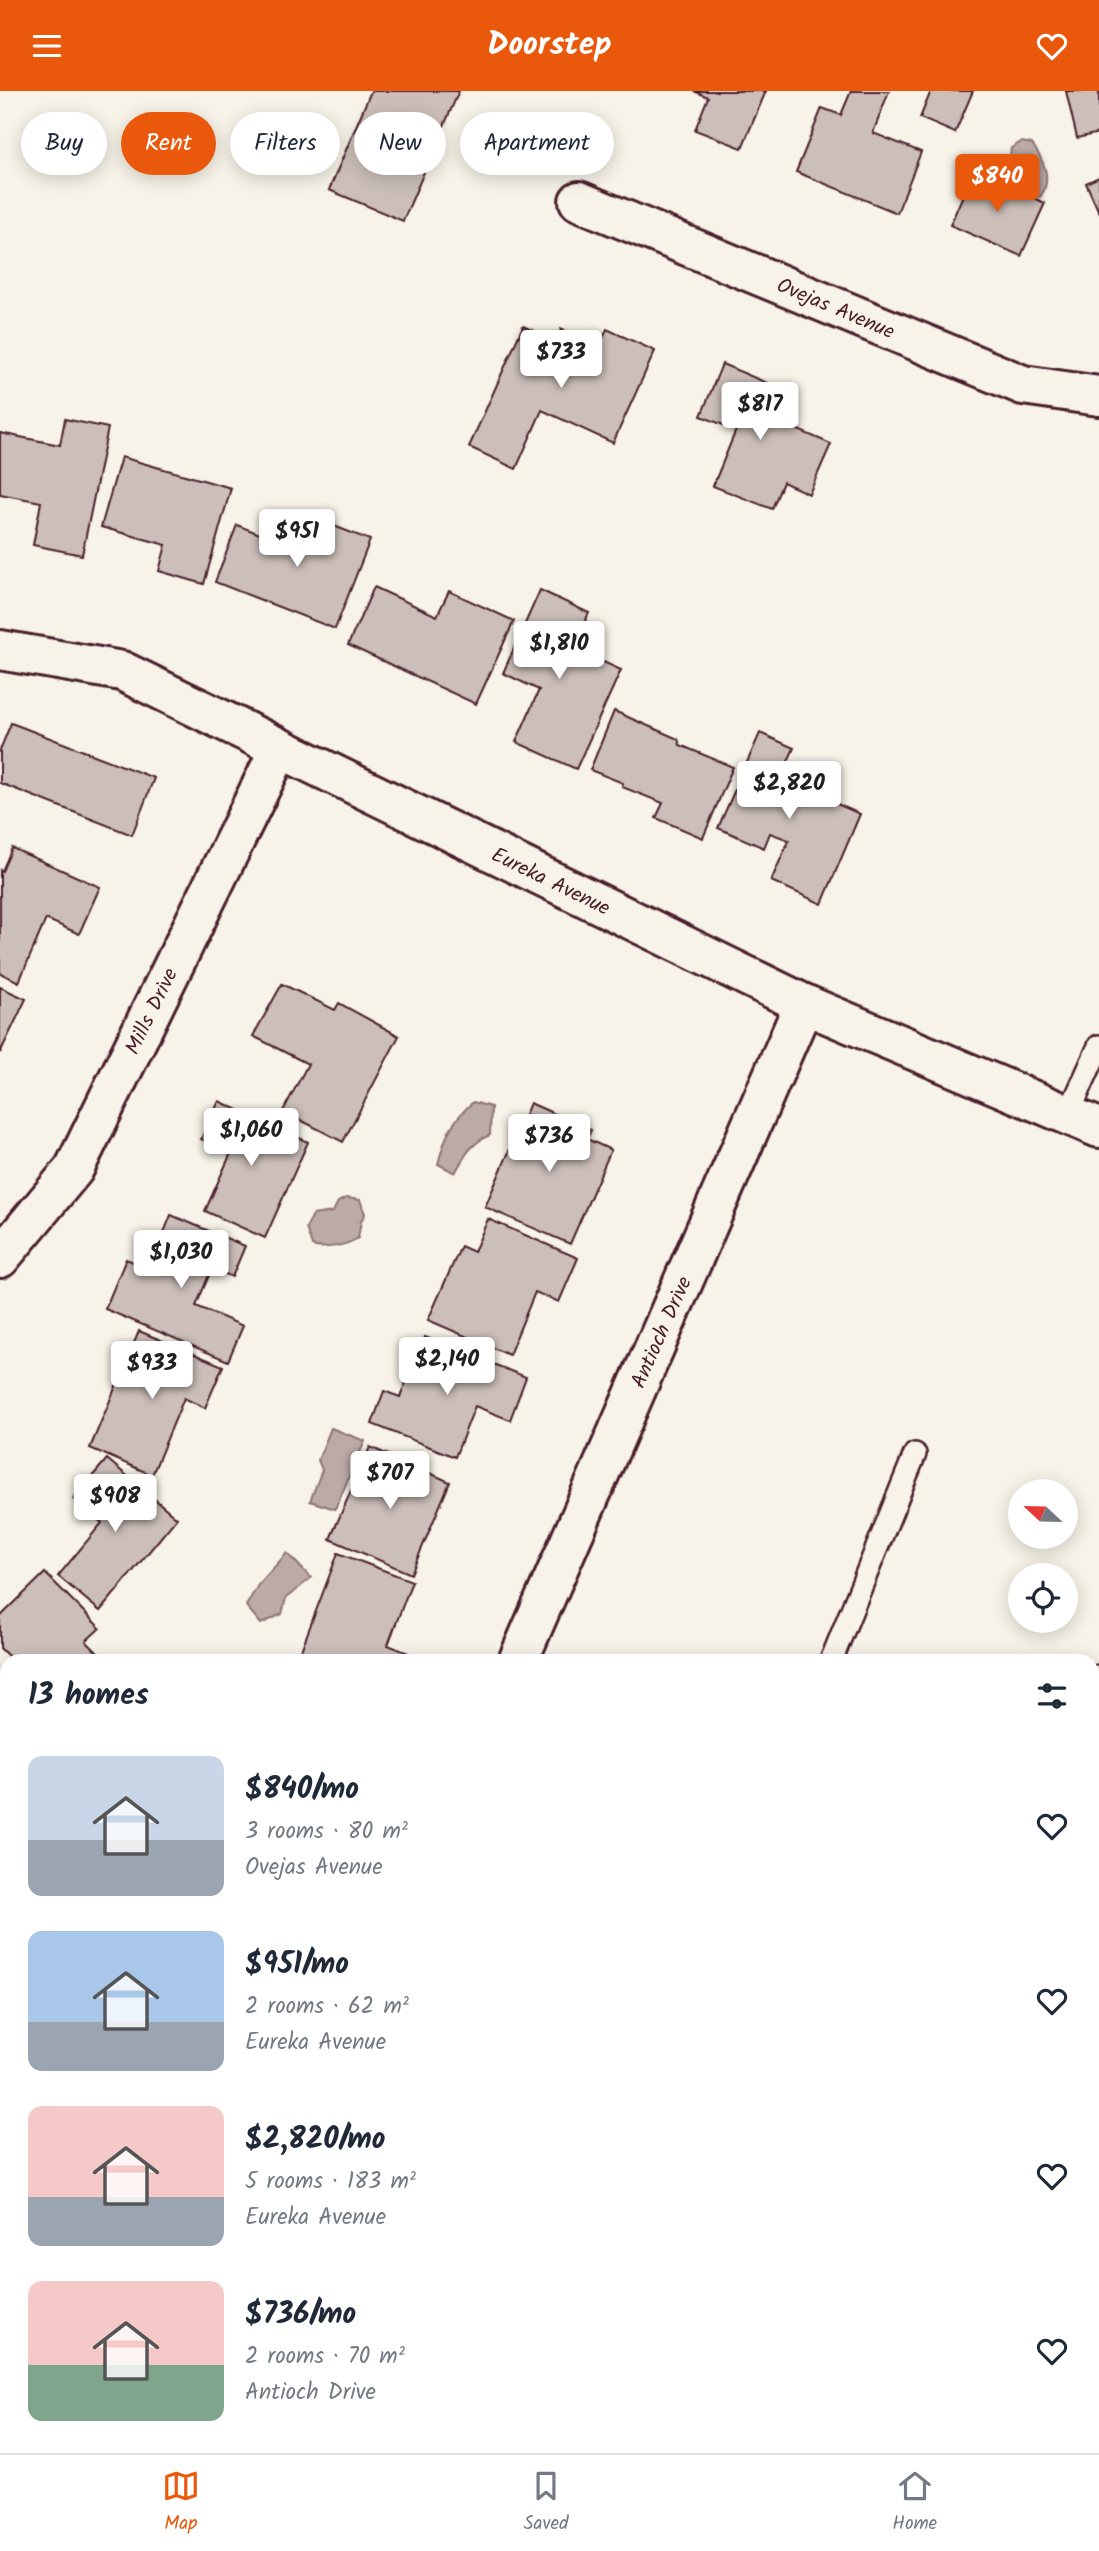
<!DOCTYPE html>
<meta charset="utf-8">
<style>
:root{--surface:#fff;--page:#f6f6f7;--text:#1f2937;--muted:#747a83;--line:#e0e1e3;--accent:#ea580c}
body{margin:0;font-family:Kalam,sans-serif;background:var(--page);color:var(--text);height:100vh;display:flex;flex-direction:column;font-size:26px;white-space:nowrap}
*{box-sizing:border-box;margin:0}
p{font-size:23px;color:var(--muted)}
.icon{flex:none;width:38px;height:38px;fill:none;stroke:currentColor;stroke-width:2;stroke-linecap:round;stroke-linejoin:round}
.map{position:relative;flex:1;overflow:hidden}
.details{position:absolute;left:0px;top:1563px;width:1099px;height:800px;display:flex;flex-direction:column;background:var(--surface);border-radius:21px 21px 0 0;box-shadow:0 4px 18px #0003}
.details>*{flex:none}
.banner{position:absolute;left:21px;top:21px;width:700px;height:63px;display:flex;gap:14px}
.needle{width:46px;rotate:292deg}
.controls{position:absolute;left:1008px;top:1388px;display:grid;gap:14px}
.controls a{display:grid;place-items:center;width:70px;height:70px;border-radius:50%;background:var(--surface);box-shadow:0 4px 18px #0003;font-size:35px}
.price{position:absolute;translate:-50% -60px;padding:0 16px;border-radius:7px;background:#fff;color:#222;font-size:23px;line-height:46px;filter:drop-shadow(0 2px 4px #0008)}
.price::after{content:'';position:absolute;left:50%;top:42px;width:21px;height:16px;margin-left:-10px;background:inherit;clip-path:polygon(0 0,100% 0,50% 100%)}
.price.selected{background:var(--accent);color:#fff}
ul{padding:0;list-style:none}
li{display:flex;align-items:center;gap:21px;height:175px;padding:0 28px}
li span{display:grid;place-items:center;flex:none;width:196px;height:140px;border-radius:14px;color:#555}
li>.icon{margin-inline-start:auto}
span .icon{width:84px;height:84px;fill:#fffc;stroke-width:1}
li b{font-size:30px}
h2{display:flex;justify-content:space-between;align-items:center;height:84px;padding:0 28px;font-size:30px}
.pill{padding:0 24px;border-radius:32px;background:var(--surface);box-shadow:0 4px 18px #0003;font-size:24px;line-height:63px}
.pill.selected{background:var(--accent);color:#fff}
header{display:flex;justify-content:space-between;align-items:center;height:91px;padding:0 28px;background:var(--accent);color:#fff;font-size:32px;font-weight:600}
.menu{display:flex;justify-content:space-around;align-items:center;height:98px;border-top:2px solid var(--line);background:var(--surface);font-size:19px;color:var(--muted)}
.menu a{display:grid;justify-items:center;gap:4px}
.menu .selected{color:var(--accent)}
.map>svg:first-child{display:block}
.water{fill:#bcaaa7;stroke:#8e7275;stroke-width:2}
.building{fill:#ccbfb9;stroke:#4a1f2b;stroke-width:2}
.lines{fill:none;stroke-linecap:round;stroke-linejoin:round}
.service-casing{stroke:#4a1f2b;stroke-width:26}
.minor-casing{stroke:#4a1f2b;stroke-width:44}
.tertiary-casing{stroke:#4a1f2b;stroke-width:44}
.service{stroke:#f7f3e8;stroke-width:21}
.minor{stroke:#f7f3e8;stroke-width:38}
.tertiary{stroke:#f7f3e8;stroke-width:38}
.labels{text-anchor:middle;stroke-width:5;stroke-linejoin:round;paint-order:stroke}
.street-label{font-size:21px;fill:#4a1f2b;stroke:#f7f3e8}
</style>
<header><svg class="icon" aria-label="menu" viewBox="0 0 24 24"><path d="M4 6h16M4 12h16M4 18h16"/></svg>Doorstep<svg class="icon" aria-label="heart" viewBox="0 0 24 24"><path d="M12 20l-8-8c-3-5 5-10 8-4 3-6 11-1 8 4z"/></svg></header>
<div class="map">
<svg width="1099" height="2362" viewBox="0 0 1099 2362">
<rect width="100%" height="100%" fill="#f7f3e8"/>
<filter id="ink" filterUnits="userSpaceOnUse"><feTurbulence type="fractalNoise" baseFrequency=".0143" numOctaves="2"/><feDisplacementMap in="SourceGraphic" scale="14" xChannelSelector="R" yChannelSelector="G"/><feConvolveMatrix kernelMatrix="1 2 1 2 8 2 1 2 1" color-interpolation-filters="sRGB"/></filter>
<g filter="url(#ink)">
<g class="water">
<path d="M 1021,51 L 1032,53 C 1043,68 1053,89 1040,106 L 1025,103 C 1015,89 1008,75 1011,57 Z"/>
<path d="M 473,1011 L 491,1016 L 490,1044 C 472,1051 464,1065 455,1082 L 438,1073 C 445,1045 451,1031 473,1011 Z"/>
<path d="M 346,1107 L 360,1109 L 365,1123 L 361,1130 L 358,1147 C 348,1154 324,1159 312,1155 L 306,1137 L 313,1124 L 333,1121 L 338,1111 Z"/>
<path d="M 331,1337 L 365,1350 L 335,1418 L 310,1410 L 322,1379 L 318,1369 Z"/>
<path d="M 287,1462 L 311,1487 L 286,1507 L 282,1523 L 261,1533 L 246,1515 L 258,1494 Z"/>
</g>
<g class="building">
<path d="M 371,0 L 459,0 L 403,130 L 329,99 Z"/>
<path d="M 694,0 L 766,0 L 742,57 L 695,39 L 708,6 Z"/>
<path d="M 851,0 L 889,0 L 873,42 L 921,61 L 897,122 L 796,81 L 822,17 L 841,24 Z"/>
<path d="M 931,0 L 973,0 L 955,42 L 920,27 Z"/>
<path d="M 1066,0 L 1099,0 L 1099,42 L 1077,47 Z"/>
<path d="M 973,81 L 1045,112 L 1021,165 L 950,134 Z"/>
<path d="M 1099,86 L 1099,121 L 1086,92 Z"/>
<path d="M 523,235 L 556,250 L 561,238 L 599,256 L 607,238 L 655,260 L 613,352 L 542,319 L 516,378 L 469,356 Z"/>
<path d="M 722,273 L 772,294 L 761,323 L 831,353 L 809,403 L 783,391 L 772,418 L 713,395 L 736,339 L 701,325 Z"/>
<path d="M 65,328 L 108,337 L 82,464 L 33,454 L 41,411 L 0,403 L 0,342 L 60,354 Z"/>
<path d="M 121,366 L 231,397 L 204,493 L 159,480 L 166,454 L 101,436 Z"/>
<path d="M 306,424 L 370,449 L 335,538 L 215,491 L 237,434 L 293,456 Z"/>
<path d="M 374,496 L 437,525 L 449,500 L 514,530 L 476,613 L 348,554 Z"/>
<path d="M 540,499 L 589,522 L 572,557 L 621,579 L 576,678 L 516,651 L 539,599 L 503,582 Z"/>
<path d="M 614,620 L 678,648 L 680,654 L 733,676 L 703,747 L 656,727 L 663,712 L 622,696 L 623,692 L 590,679 Z"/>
<path d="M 11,632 L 154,687 L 132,744 L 0,692 L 0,659 Z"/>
<path d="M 760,642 L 794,657 L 780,688 L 860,723 L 822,813 L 771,790 L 789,749 L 770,742 L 764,757 L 718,737 Z"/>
<path d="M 12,757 L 100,796 L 79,843 L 46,828 L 19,891 L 0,882 L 0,779 L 2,780 Z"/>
<path d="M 282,893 L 335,919 L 339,912 L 399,945 L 343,1051 L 283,1020 L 308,973 L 253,945 Z"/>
<path d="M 0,896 L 26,908 L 0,962 Z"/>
<path d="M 219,1010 L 308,1051 L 265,1147 L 205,1120 L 231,1062 L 201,1048 Z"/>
<path d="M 530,1012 L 591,1039 L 587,1048 L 611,1059 L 570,1153 L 485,1116 Z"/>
<path d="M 171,1124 L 245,1155 L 232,1186 L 212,1177 L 196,1215 L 243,1235 L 228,1270 L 105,1218 L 126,1168 L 166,1184 L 176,1161 L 159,1154 Z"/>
<path d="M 488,1128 L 578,1167 L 559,1211 L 535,1201 L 509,1264 L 428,1229 L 461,1155 L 474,1161 Z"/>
<path d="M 139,1240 L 223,1275 L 205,1317 L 184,1307 L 152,1384 L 90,1357 Z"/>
<path d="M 425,1246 L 526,1286 L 510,1329 L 475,1315 L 455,1366 L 372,1333 L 384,1300 L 400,1306 Z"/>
<path d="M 370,1356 L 450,1391 L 411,1483 L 330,1448 Z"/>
<path d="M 107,1368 L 177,1427 L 100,1520 L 58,1485 L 102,1432 L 73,1408 Z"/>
<path d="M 338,1462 L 412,1490 L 388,1554 L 411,1563 L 409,1570 L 297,1570 Z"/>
<path d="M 45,1482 L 100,1537 L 86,1550 L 106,1570 L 13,1570 L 0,1557 L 0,1526 Z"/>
<path d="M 0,1863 L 7,1866 L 7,1975 L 0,1972 Z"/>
<path d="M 1099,1927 L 1099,1989 L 1092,1986 L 1092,1944 Z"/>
<path d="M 1092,2206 L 1099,2209 L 1099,2255 L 1092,2252 Z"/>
<path d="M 7,2228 L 7,2334 L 0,2331 L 0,2244 Z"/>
<path d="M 0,2352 L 7,2356 L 25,2362 L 0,2362 Z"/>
<path d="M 55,2356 L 72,2356 L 69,2362 Z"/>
<path d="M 296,2356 L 369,2356 L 386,2362 L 293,2362 Z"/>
<path d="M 983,2356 L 1049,2356 L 1046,2362 L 980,2362 Z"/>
</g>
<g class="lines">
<defs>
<g id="service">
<path d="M 1068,1024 L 1099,955"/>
<path d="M 831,1570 L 915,1363"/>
<path d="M 1092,1600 L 1099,1585"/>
</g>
<g id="minor">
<path d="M 579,110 L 1023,294 L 1099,305"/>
<path d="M 0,559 L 122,580 L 804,913 L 1099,1037"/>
<path d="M 0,1167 L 74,1078 L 279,659"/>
<path d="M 518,1570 L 804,913"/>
<path d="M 1092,1799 L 1099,1802"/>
<path d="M 183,2362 L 186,2356"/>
</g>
<g id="tertiary">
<path d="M 0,2107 L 7,2110"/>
<path d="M 579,2356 L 595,2362"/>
</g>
</defs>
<use href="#service" class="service-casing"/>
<use href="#minor" class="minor-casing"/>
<use href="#tertiary" class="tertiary-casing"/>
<use href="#service" class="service"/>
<use href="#minor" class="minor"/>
<use href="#tertiary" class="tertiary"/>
</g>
</g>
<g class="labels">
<g class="street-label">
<text transform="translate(836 217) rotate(23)" y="7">Ovejas Avenue</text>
<text transform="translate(551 790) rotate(26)" y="7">Eureka Avenue</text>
<text transform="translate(151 920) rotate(-64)" y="7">Mills Drive</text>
<text transform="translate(661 1241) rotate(-66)" y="7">Antioch Drive</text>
</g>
</g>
</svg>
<div class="controls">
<a><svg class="needle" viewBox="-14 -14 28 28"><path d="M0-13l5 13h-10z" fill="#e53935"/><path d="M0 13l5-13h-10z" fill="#747a83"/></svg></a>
<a><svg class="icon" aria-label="locate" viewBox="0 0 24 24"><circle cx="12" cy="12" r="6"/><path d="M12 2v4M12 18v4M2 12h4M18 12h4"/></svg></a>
</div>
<b class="price selected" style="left:997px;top:123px">$840</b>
<b class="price" style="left:561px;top:299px">$733</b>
<b class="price" style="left:760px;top:351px">$817</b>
<b class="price" style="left:297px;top:478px">$951</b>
<b class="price" style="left:559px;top:590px">$1,810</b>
<b class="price" style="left:789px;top:730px">$2,820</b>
<b class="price" style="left:251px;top:1077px">$1,060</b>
<b class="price" style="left:549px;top:1083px">$736</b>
<b class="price" style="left:181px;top:1199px">$1,030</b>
<b class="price" style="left:447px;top:1306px">$2,140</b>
<b class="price" style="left:152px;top:1310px">$933</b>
<b class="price" style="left:390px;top:1420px">$707</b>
<b class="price" style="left:115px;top:1443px">$908</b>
<div class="banner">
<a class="pill">Buy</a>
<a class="pill selected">Rent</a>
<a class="pill">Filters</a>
<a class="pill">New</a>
<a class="pill">Apartment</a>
</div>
<section class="details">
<h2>13 homes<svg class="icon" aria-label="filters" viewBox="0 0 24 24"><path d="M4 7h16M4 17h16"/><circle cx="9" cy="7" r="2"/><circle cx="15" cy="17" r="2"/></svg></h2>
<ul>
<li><span style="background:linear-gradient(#c9d6e8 60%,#9aa5b1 0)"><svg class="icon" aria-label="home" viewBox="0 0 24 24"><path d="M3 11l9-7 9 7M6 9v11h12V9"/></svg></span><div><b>$840/mo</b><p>3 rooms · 80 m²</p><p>Ovejas Avenue</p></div><svg class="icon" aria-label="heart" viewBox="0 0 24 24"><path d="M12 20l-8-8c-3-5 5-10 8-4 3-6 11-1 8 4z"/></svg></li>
<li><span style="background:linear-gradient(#a9c7e8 65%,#9aa5b1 0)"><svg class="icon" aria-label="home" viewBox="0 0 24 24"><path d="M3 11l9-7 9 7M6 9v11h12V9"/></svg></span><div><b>$951/mo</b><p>2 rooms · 62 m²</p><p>Eureka Avenue</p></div><svg class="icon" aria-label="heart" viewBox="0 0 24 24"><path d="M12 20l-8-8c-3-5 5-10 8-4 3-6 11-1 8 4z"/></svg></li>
<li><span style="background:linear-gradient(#f6c9c9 65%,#9aa5b1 0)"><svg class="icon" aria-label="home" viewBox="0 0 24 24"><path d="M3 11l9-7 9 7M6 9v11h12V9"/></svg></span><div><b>$2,820/mo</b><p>5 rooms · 183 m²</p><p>Eureka Avenue</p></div><svg class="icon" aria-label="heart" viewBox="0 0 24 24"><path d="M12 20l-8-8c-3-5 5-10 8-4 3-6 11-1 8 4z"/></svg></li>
<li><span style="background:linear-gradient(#f6c9c9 60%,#7fa58c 0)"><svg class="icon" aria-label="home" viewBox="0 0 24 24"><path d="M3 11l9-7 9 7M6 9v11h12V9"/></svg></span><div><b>$736/mo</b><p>2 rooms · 70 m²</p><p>Antioch Drive</p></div><svg class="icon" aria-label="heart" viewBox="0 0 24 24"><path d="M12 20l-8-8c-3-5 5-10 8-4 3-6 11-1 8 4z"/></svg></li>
</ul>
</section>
</div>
<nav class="menu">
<a class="selected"><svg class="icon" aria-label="map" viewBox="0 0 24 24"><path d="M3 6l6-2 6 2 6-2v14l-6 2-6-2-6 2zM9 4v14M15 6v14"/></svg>Map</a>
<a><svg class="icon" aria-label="saved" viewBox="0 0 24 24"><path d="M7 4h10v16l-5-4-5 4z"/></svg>Saved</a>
<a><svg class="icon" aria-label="home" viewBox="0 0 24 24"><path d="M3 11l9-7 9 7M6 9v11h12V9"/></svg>Home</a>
</nav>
